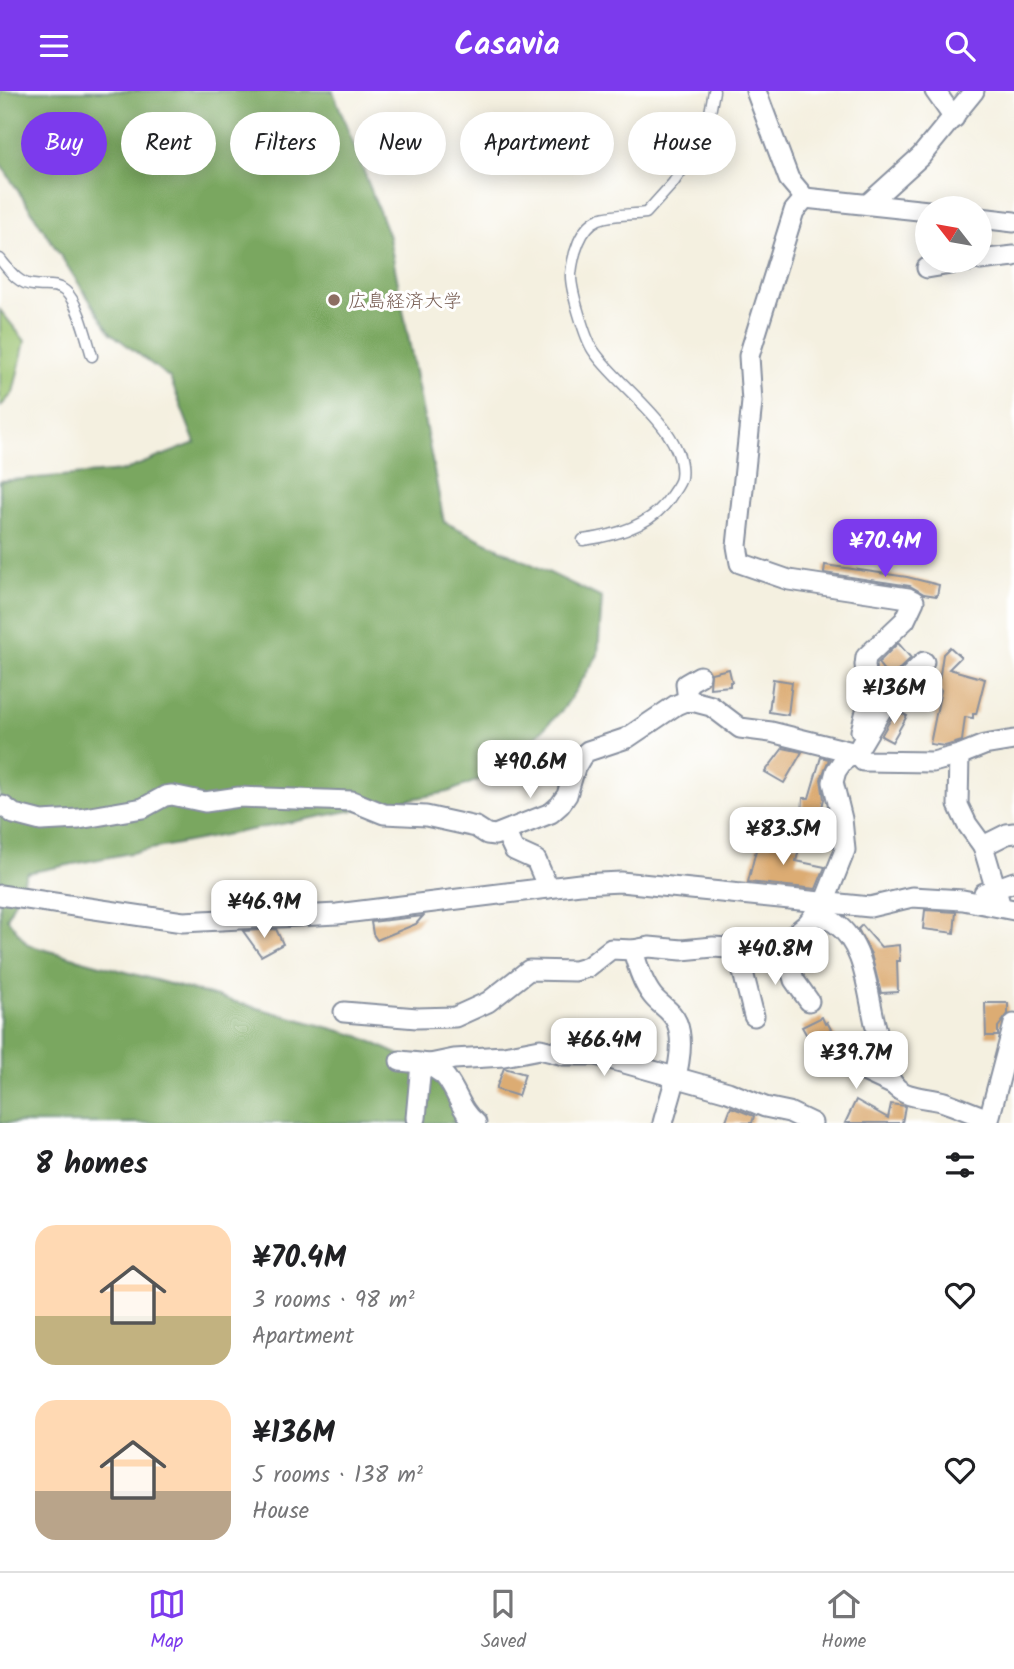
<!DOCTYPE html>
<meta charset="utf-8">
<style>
:root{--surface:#fff;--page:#f6f6f6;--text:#202124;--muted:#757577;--line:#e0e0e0;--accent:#7c3aed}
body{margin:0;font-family:Kalam,"Klee One",sans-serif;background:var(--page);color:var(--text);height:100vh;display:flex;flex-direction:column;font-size:26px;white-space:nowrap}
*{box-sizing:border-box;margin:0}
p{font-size:23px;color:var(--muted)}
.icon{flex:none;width:38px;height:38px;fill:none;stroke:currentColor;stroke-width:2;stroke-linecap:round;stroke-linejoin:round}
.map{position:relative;height:1032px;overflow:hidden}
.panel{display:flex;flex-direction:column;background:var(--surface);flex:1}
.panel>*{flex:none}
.hud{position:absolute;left:21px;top:21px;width:973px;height:63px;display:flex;gap:14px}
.needle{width:46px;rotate:301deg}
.fabs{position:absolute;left:915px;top:105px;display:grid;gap:14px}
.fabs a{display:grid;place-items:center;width:77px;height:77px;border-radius:50%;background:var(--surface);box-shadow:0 4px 18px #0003;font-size:35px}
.price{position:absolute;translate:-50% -60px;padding:0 16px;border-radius:14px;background:#fff;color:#222;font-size:23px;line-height:46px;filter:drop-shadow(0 2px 4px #0008)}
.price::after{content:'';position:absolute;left:50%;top:42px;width:21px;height:16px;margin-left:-10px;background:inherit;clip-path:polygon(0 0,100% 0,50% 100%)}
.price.on{background:var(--accent);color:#fff}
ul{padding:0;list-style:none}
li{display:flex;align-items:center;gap:21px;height:175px;padding:0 35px}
li span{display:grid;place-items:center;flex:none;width:196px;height:140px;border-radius:21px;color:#555}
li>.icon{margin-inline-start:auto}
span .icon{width:84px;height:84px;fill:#fffc;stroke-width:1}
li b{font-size:30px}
h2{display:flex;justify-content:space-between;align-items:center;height:84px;padding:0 35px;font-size:30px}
.pill{padding:0 24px;border-radius:32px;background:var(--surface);box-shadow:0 4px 18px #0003;font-size:24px;line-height:63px}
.pill.on{background:var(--accent);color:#fff}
header{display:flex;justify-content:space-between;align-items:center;height:91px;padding:0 35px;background:var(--accent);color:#fff;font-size:32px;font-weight:700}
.tabs{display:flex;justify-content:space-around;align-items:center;height:98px;border-top:2px solid var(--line);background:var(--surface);font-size:19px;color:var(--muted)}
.tabs a{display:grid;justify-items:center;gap:4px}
.tabs .on{color:var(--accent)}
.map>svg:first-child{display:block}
.green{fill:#98c16d;stroke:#5a7866;stroke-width:2}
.forest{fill:#7aa760;stroke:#4a6b5f;stroke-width:2}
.building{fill:#dcac73}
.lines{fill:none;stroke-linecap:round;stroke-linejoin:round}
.lane-casing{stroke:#88909f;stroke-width:13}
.street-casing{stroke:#88909f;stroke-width:23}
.lane{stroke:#fff;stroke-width:10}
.street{stroke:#fff;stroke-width:19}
.education-dot{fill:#8d6e63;stroke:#fff;stroke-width:2.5}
.labels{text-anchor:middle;stroke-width:6;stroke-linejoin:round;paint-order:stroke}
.education-label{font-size:19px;fill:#785e54;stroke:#fff;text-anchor:start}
</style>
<header><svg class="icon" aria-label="menu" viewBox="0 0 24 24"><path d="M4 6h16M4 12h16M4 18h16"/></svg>Casavia<svg class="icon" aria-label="search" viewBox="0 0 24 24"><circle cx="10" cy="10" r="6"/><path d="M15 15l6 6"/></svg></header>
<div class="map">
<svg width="1014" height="1032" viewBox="0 0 1014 1032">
<rect width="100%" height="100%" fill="#fff"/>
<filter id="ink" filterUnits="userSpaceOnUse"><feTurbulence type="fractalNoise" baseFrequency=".0143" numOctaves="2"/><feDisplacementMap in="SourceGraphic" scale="14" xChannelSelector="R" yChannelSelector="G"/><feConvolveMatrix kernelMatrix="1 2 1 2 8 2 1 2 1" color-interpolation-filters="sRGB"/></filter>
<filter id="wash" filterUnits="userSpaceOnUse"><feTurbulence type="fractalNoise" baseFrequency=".00686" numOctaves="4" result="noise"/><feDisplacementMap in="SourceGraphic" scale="28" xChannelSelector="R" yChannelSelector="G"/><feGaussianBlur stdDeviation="1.57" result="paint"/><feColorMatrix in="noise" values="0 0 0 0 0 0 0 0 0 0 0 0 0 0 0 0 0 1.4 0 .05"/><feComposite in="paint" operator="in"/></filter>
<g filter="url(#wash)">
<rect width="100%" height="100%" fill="#f4f0e0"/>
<path class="green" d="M 0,219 L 25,250 L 13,302 L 0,316 Z"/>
<path class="forest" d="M 0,0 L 333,0 L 389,146 L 444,431 L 602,507 L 598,564 L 564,617 L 502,680 L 448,701 L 27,782 L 7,827 L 28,854 L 359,945 L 423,975 L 474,1032 L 0,1032 L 0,390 L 123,380 L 195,352 L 170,287 L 111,242 L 0,72 Z"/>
<g id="blocks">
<g class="building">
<path d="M 825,474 L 907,486 L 939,494 L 937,505 L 924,503 L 910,495 L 824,482 Z"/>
<path d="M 898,552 L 911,567 L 890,587 L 878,572 Z"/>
<path d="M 950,556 L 961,566 L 949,578 L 985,588 L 976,623 L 973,623 L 973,627 L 965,626 L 962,650 L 945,655 L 930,653 L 941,599 L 938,597 L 943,563 Z"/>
<path d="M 729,578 L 732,591 L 730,591 L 730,595 L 710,597 L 711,582 Z"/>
<path d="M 773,588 L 792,591 L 788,624 L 769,621 Z"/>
<path d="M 896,619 L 907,625 L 892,651 L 881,645 Z"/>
<path d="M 783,657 L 802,661 L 784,692 L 765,681 Z"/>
<path d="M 821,666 L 829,668 L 821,688 L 824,708 L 822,716 L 826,716 L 825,720 L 829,725 L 827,743 L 801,741 L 803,707 L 809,707 Z"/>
<path d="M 771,747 L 800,755 L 796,770 L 825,776 L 816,798 L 748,791 L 758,751 L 770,754 Z"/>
<path d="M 925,819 L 956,821 L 954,842 L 923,838 Z"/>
<path d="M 423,825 L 416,833 L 377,849 L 373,843 L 371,831 Z"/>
<path d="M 862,834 L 881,856 L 899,854 L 900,870 L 897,870 L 898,901 L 881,902 L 871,863 L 858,838 Z"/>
<path d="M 276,838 L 283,853 L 261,865 L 243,840 Z"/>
<path d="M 985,912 L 1008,912 L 1008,923 L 998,936 L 998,945 L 986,945 Z"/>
<path d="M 822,926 L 825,933 L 827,931 L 842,959 L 838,962 L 838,971 L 828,976 L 818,957 L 815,959 L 802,936 Z"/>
<path d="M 504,977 L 525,983 L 518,1005 L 496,998 Z"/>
<path d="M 856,1009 L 888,1027 L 891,1013 L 905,1015 L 902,1032 L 845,1032 Z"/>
<path d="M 731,1016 L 754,1025 L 752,1032 L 725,1032 Z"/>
</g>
</g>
</g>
<g filter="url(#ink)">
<use href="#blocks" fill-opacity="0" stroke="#88909f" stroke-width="2"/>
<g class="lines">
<defs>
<g id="lane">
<path d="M 0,168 C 9,179 18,193 33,194 C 45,196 55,192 65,200 C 78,210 87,249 92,265"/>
<path d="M 583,449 C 614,445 653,434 671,405 C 674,400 680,393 681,387 C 688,339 616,295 593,259 C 585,247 570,197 571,183 C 573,164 580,136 599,128 C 612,123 632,124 646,122 L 673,92 L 706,44 L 714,0"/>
</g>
<g id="street">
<path d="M 756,0 L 789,88 L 805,107 L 928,120"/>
<path d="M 935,0 L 954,27"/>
<path d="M 805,107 L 794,120 L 749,265 L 752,311 L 737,455 L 740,472 L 789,489 L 908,507 L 914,510 L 905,529 L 866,566 L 865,574 L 869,608 L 861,640"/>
<path d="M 868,113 L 921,65 L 974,0"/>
<path d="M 980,127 L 1014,131"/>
<path d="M 980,169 L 1014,165"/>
<path d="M 927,177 L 969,170"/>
<path d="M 688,609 L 686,593 L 700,585"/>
<path d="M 959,664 L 958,714 L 967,733 L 983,755 L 1001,816"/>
<path d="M 0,715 L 3,715 L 14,723 L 41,730 L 79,728 L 143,717 L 165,705 L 172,704 L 205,711 L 239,706 L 352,710 L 384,723 L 426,725 L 476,736 L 487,743 L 495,744 L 551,722 L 560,714 L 567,704 L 575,677 L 582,665 L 588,660 L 627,647 L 676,614 L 688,609 L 711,615 L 740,637 L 771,641 L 856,662 L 863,670 L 933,671 L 959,664 L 984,654 L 1014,649"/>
<path d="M 506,742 L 514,759 L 536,769 L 548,797"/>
<path d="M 983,755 L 1007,743 L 1014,742"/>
<path d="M 984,802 L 1014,791"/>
<path d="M 0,804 L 183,831 L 337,823 L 580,793 L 621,791 L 870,816 L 912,806 L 963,809 L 1014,819"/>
<path d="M 815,822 C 822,826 829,828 835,832 C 867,855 867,905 877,940 C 878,945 882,948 884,954 C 888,967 884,982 894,994 C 905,1008 929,1006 944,1011 C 959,1016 974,1023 989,1028"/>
<path d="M 779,856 L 788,867 L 794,889 L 809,910"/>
<path d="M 737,857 L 754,925"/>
<path d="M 633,859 C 637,874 642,891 652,904 C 659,914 672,919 677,932 C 688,960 670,1004 663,1032"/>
<path d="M 344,921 L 417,927 L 455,926 L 488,911 L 529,879 L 575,880 L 588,876 L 611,858 L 633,859 L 649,856 L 682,859 L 713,856 L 758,859 L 779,856 L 807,833 L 824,812 L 845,759 L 842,728 L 833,691 L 836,680 L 843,670 L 856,662 L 891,603 L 924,571"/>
<path d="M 849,968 L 853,975 L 894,994"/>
<path d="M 400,970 L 430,973 L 454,968 L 504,965 L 540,958 L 564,964 L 596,964 L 728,1001 L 765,1016 L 789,1021 L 812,1032"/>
<path d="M 430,973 C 435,980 443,981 447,988 C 458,1003 461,1020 476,1032"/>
<path d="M 416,1027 L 421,973"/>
<path d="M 988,1032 L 1014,933"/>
</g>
</defs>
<use href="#lane" class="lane-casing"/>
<use href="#street" class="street-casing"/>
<use href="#lane" class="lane"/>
<use href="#street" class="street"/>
</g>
</g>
<circle class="education-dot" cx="334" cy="209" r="7"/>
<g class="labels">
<g class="education-label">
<text x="348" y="216">広島経済大学</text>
</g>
</g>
</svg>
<div class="fabs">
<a><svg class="needle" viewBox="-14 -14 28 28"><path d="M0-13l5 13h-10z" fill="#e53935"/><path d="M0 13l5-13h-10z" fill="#757577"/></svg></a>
</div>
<b class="price on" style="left:885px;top:488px">¥70.4M</b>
<b class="price" style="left:894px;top:635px">¥136M</b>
<b class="price" style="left:530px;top:709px">¥90.6M</b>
<b class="price" style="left:783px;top:776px">¥83.5M</b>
<b class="price" style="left:264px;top:849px">¥46.9M</b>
<b class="price" style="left:775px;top:896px">¥40.8M</b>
<b class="price" style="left:604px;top:987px">¥66.4M</b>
<b class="price" style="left:856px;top:1000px">¥39.7M</b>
<div class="hud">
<a class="pill on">Buy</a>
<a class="pill">Rent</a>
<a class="pill">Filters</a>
<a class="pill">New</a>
<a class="pill">Apartment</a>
<a class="pill">House</a>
</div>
</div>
<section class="panel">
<h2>8 homes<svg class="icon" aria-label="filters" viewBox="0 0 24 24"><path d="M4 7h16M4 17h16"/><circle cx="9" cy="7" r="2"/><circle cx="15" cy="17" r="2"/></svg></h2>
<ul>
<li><span style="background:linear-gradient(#ffd9b3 65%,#c2b280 0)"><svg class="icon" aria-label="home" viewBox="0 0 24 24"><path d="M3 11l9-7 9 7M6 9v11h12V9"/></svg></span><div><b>¥70.4M</b><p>3 rooms · 98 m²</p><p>Apartment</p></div><svg class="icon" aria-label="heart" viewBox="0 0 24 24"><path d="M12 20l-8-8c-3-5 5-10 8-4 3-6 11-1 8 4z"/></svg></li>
<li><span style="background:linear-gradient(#ffd9b3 65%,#b9a48a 0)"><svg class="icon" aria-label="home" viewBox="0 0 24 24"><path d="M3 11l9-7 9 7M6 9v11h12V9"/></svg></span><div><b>¥136M</b><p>5 rooms · 138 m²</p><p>House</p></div><svg class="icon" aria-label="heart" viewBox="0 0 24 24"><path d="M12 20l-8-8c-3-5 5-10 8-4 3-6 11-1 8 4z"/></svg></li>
</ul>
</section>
<nav class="tabs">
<a class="on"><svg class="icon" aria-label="map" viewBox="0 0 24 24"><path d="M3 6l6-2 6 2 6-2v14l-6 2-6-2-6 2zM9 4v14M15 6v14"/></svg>Map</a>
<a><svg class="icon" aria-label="saved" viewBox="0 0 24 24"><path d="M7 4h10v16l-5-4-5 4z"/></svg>Saved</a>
<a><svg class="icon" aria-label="home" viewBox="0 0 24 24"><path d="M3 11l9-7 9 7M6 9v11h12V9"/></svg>Home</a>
</nav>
